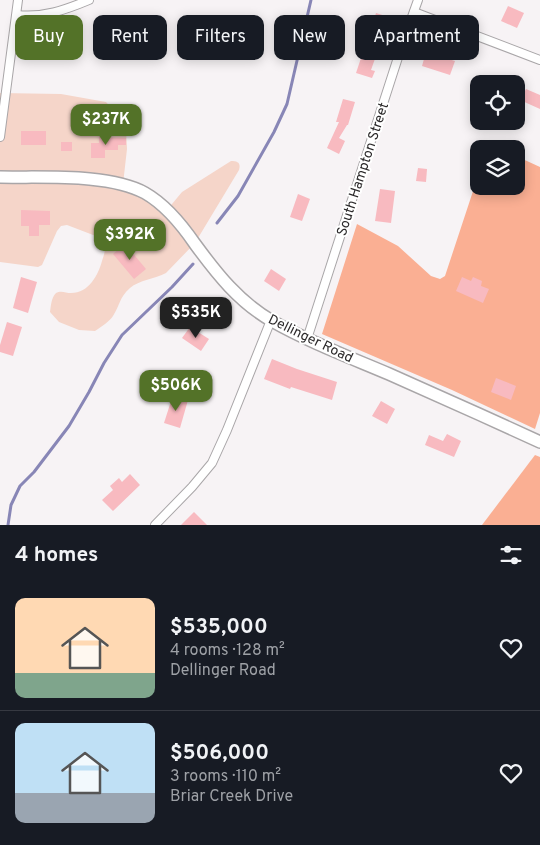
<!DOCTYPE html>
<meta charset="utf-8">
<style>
:root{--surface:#171b24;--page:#242831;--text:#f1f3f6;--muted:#9ea1a6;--line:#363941;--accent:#537228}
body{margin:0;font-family:Overpass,sans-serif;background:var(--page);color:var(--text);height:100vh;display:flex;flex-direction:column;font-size:19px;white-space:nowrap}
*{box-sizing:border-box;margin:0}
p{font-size:16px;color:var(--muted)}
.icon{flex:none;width:28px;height:28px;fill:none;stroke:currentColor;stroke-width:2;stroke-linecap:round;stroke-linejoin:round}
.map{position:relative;height:525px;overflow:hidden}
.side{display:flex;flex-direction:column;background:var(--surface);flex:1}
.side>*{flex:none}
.hud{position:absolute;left:15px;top:15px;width:510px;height:45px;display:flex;gap:10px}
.buttons{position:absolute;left:470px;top:75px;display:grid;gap:10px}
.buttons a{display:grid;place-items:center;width:55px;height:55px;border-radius:10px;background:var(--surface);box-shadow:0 2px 12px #0003;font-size:25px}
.price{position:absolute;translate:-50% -42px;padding:0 11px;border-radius:10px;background:var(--accent);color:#fff;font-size:16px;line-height:32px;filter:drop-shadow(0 1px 2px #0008)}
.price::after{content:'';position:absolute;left:50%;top:30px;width:15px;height:11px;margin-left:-8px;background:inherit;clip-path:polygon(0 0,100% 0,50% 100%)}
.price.selected{background:#222;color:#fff}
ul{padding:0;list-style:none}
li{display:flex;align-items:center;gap:15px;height:125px;padding:0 15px}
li+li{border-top:1px solid var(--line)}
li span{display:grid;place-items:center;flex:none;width:140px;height:100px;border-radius:10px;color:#555}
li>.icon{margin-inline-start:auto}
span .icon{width:60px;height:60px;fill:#fffc;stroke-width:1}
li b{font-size:21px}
h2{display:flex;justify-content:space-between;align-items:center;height:60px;padding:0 15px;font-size:21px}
.pill{padding:0 18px;border-radius:10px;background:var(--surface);box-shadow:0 2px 12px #0003;font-size:18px;line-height:45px}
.pill.selected{background:var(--accent);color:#fff}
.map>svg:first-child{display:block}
.green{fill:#f5d5c9}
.forest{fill:#faaf93}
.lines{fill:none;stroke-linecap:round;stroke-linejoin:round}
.stream{stroke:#8886b6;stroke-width:3}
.building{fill:#f8bac0}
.street-casing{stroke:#a9a6a8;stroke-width:10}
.secondary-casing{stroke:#a9a6a8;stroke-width:14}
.street{stroke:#fff;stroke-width:8}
.secondary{stroke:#fff;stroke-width:11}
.labels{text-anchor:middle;stroke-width:4;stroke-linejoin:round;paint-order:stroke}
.street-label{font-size:14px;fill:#2c2a2b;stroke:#fff}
</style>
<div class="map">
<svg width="540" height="525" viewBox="0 0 540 525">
<rect width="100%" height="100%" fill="#f7f3f5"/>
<path class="green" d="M 0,93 L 61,94 L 106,102 L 117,114 L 126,129 L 127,149 L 123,184 L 167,210 L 182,192 L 231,161 C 238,161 241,163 239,170 L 195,243 L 166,273 C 155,279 139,280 130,288 C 119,298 120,305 113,316 C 109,322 101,327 95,331 L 79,330 L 59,322 L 50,312 C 51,306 51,298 56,293 C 61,290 66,293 71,293 C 89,293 98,275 102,261 C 105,252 107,246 101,238 L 67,225 L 61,226 L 57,231 L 42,265 L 38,267 L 0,262 Z"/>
<g class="forest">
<path d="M 516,156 L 540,167 L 540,413 L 535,429 L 452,390 L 322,334 L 357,224 L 398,246 L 431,276 L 440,279 L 445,276 L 479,173 L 479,186 L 516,186 Z"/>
<path d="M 535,455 L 540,457 L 540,525 L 482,525 Z"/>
</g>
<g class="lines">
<g class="stream">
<path d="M 217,223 L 238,196 L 274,132 L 287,104 L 311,0"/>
<path d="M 8,525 L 11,505 L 20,486 L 34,472 L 69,426 L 89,392 L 104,363 L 122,335 L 172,287 L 193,264"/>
</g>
</g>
<g class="building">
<path d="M 508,6 L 524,13 L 517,28 L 501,21 Z"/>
<path d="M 376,13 L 392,18 L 389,26 L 387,25 L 371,70 L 375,71 L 372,78 L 356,73 L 363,52 L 364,52 Z"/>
<path d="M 426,52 L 455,61 L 450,75 L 422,66 Z"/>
<path d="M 526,89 L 540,95 L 540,109 L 520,100 Z"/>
<path d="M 343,99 L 355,102 L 348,125 L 347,125 L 339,138 L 345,141 L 339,154 L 327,148 L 339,122 L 336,122 Z"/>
<rect x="21" y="131" width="25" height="14"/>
<path d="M 99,137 L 126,138 L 126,145 L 118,145 L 118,150 L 105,150 L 105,158 L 91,158 L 91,143 L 99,143 Z"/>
<rect x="61" y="142" width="11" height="9"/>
<path d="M 418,168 L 427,169 L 426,182 L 416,181 Z"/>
<path d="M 380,189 L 395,191 L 391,223 L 375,221 Z"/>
<path d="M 298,194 L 310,199 L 302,221 L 290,217 Z"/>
<path d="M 21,210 L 50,211 L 50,225 L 39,225 L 39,236 L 29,236 L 29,226 L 21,226 Z"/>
<path d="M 125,244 L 146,269 L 134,279 L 113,254 Z"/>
<path d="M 271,269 L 286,279 L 279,291 L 264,281 Z"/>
<path d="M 21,277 L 37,282 L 28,313 L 13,308 Z"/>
<path d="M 462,277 L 471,281 L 473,277 L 482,281 L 481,286 L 489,289 L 483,303 L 456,291 Z"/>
<path d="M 7,322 L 22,327 L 13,356 L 0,352 L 0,345 Z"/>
<path d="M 190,327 L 209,339 L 201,351 L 182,338 Z"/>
<path d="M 272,359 L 297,369 L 337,382 L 332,400 L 291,387 L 290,389 L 264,379 Z"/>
<path d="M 496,378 L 516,386 L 511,400 L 491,392 Z"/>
<path d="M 173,395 L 188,400 L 180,428 L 164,423 Z"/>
<path d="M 381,401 L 395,409 L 387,424 L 372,416 Z"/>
<path d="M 447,434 L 461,441 L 454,457 L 425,445 L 429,435 L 443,441 Z"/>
<path d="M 130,474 L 140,485 L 113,511 L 102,500 L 113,490 L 110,486 L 119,478 L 122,482 Z"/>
<path d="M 194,512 L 207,525 L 181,525 Z"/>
</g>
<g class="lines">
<defs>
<g id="street">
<path d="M 414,12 L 540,60"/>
<path d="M 17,15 C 43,18 65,10 89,0"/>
<path d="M 0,137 L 18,0"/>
<path d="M 307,339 L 403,42 L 418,0"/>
<path d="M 155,525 L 192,487 L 212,463 L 227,430 L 271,320"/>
</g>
<path id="secondary" d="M 0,177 C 41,178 109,173 145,193 C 166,205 182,225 195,244 C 217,274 239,302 272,321 C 309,342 349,357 389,374 C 439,396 490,419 540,442"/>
</defs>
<use href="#street" class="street-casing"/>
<use href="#secondary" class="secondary-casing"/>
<use href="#street" class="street"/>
<use href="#secondary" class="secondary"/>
</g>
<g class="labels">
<g class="street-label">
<text transform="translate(362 169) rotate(-72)" y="5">South Hampton Street</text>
<text transform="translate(311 338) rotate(26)" y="5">Dellinger Road</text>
</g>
</g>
</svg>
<div class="buttons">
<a><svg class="icon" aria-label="locate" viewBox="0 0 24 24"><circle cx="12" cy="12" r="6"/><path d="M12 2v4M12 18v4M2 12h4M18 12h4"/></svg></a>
<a><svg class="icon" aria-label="layers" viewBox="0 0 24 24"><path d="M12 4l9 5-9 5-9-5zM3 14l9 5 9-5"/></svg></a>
</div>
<b class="price" style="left:106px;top:146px">$237K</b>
<b class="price" style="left:130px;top:261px">$392K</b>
<b class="price selected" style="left:196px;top:339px">$535K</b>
<b class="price" style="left:176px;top:412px">$506K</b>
<div class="hud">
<a class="pill selected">Buy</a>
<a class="pill">Rent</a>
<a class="pill">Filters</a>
<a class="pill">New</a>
<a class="pill">Apartment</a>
</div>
</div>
<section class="side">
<h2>4 homes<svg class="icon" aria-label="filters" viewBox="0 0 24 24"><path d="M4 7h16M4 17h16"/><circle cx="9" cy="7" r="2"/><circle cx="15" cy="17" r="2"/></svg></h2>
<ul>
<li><span style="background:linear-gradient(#ffd9b3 75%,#7fa58c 0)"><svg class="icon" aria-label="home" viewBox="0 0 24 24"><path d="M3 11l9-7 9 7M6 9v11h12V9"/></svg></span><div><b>$535,000</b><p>4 rooms · 128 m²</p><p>Dellinger Road</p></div><svg class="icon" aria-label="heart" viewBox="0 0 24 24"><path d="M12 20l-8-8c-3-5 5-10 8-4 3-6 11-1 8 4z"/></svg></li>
<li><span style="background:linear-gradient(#bfe0f5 70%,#9aa5b1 0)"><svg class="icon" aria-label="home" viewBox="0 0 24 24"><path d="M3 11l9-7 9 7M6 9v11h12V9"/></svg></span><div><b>$506,000</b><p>3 rooms · 110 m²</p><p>Briar Creek Drive</p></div><svg class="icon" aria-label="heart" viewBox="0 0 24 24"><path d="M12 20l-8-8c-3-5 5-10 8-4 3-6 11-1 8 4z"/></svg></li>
</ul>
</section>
